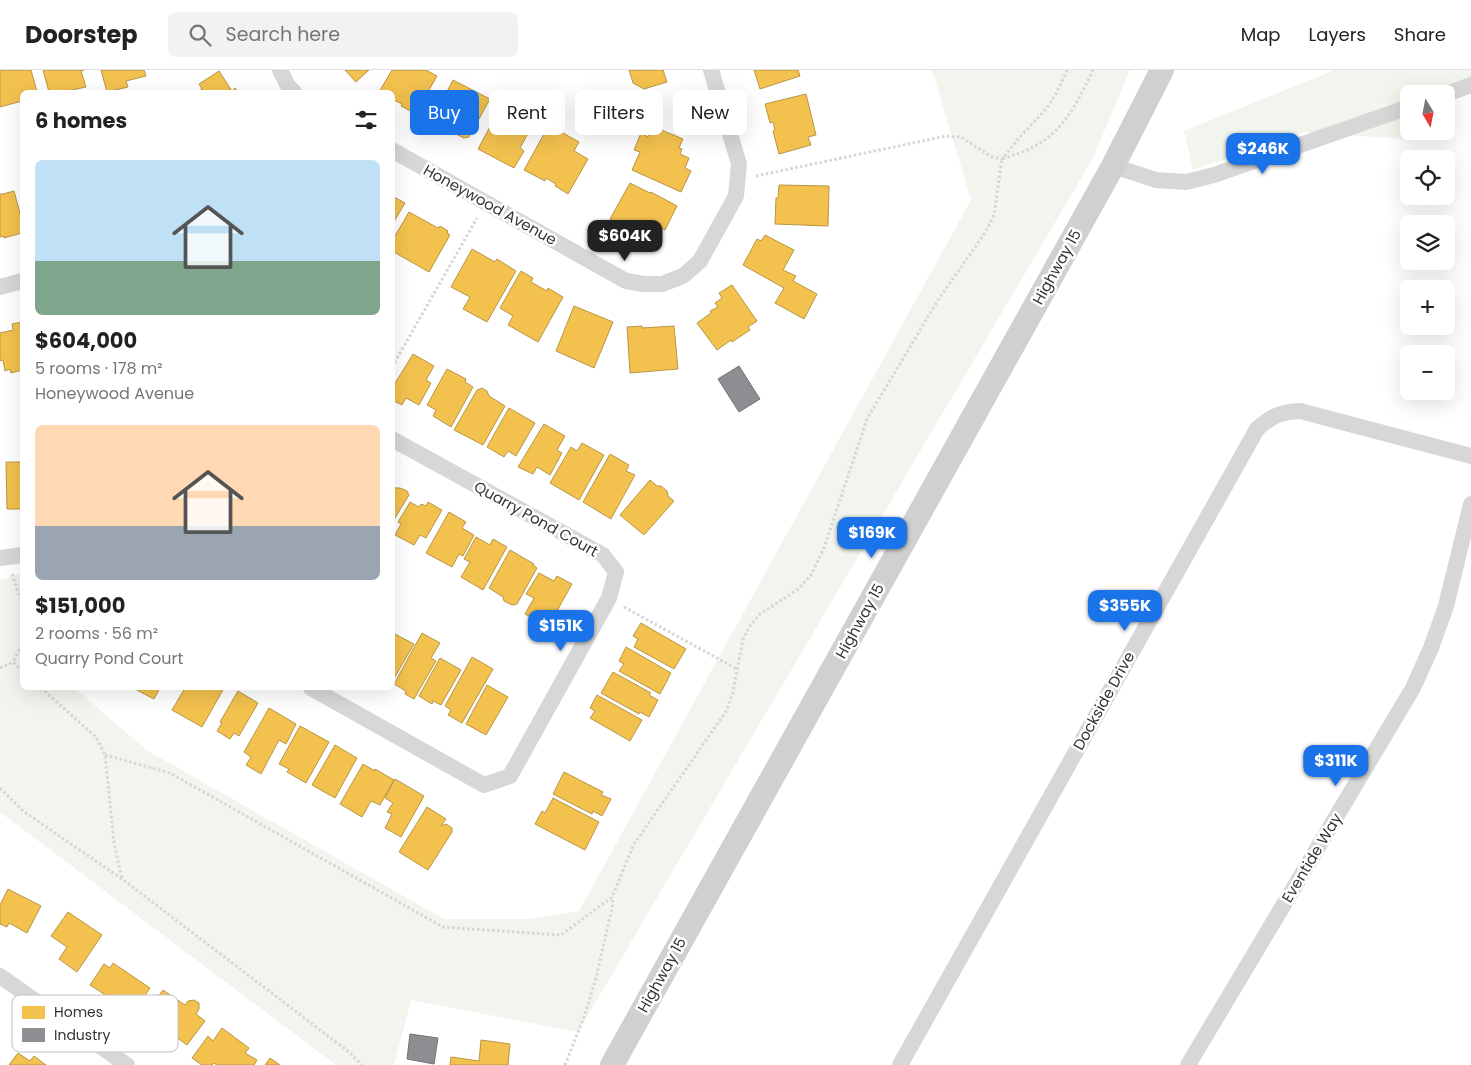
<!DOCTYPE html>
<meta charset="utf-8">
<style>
:root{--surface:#fff;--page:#f2f2f2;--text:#222;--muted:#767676;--line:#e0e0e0;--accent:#1a73e8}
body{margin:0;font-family:Poppins,sans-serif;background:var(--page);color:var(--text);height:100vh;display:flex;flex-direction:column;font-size:19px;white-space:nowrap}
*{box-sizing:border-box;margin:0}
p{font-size:16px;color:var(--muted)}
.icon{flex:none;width:28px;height:28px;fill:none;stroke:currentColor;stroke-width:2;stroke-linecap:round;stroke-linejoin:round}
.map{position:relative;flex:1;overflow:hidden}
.details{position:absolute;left:20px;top:20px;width:375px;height:600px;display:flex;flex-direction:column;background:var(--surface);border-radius:8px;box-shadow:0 5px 20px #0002}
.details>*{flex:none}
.guide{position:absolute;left:410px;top:20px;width:475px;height:45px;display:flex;gap:10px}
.needle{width:32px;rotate:170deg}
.tools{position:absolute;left:1400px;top:15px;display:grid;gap:10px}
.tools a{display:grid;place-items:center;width:55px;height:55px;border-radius:8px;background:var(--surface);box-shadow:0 5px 20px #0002;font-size:25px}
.price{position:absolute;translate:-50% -42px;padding:0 11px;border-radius:10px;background:var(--accent);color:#fff;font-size:16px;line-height:32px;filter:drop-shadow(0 1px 2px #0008)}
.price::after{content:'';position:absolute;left:50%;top:30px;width:15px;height:11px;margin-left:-8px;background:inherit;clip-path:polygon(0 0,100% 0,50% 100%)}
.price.active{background:#222;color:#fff}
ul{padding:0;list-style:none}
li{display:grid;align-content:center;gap:10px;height:265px;padding:0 15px}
li span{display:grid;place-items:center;height:155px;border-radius:8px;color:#555}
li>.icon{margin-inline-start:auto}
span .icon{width:90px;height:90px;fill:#fffc;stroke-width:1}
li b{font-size:21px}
h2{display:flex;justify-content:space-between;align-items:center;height:60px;padding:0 15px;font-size:21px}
.pill{padding:0 18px;border-radius:8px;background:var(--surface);box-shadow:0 5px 20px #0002;font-size:18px;line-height:45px}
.pill.active{background:var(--accent);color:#fff}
header{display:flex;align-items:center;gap:30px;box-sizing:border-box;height:70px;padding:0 25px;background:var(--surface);border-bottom:1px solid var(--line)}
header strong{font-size:24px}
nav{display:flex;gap:28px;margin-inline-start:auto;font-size:18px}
.search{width:350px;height:45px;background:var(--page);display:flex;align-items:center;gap:12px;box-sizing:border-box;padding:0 18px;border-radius:8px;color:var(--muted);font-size:19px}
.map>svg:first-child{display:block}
.green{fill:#f1f5ed}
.homes{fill:#f2c14e;stroke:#b99646}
.industry{fill:#8d8d92;stroke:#727276}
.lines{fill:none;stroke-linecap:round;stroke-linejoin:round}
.path{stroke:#d6d6d6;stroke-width:3;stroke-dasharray:2.5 2.5;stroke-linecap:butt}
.minor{stroke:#d7d7d7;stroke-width:16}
.secondary{stroke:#d0d0d0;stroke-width:24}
.labels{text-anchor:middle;stroke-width:5;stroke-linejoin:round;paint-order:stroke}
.street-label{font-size:15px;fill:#333;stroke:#fff}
.key{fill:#fff;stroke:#c2c2c2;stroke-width:1}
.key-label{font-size:14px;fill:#333}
</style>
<header>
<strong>Doorstep</strong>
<div class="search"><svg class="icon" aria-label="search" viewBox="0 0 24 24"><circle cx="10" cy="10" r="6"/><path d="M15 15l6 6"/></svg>Search here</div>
<nav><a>Map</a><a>Layers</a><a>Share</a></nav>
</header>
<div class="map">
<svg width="1471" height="995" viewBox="0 0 1471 995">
<rect width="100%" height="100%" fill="#fff"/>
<g class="green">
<path d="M 932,0 L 1130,0 L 1093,88 L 578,962 L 411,930 L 394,995 L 336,995 L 0,742 L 0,510 L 22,503 L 22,618 L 74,618 L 148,681 L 444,849 L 529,849 L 579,841 L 971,130 Z"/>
<path d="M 1335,0 L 1471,0 L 1471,14 L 1446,34 L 1446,24 L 1409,24 L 1409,61 L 1413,61 L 1404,69 L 1304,62 L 1193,100 L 1184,61 Z"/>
</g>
<g class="homes">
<path d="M 0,0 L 31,0 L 37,22 L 22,22 L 22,31 L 0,37 Z"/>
<path d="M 43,0 L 84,0 L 81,1 L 86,17 L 63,22 L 49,22 Z"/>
<path d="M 101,0 L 144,0 L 146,6 L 126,11 L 128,17 L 107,22 Z"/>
<path d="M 345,0 L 369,0 L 356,12 Z"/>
<path d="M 392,0 L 426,0 L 437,6 L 429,20 L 437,24 L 424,48 L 401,36 L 402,34 L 394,30 L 392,31 L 392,22 L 379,22 Z"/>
<path d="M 629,0 L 663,0 L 667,12 L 644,19 L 633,13 Z"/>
<path d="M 754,0 L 798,0 L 800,6 L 760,19 Z"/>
<path d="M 219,1 L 232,21 L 235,18 L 238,22 L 197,22 L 202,19 L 199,14 Z"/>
<path d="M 453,10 L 490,29 L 469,67 L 464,68 L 456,64 L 455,65 L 431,52 Z"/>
<path d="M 806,24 L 816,65 L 808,67 L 811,75 L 779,84 L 773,61 L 775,60 L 773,52 L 770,53 L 765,34 Z"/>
<path d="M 500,38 L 532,56 L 520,78 L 524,81 L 514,98 L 478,79 Z"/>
<path d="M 549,55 L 579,72 L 574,81 L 588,89 L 568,124 L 555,116 L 556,114 L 546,108 L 545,111 L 524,100 Z"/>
<path d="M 652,56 L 683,69 L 679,78 L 682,79 L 680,84 L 689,88 L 685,98 L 691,101 L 681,122 L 632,100 L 640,82 L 634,80 L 641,63 L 648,67 Z"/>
<path d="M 630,113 L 650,123 L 651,122 L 677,136 L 665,160 L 656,155 L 647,170 L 610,149 Z"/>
<path d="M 779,115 L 829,116 L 828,156 L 775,154 L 776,128 L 778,128 Z"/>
<path d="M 14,121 L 22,151 L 22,163 L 4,168 L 4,166 L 0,167 L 0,124 L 3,124 Z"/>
<path d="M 392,126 L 405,133 L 392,155 Z"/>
<path d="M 409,142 L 438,158 L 440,156 L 448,161 L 447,163 L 450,165 L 429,202 L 392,181 L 392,171 Z"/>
<path d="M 765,165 L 794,180 L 783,200 L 796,206 L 793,211 L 817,224 L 804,249 L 775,233 L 784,218 L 743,195 L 757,169 L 761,171 Z"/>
<path d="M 472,179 L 495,192 L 497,189 L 516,201 L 487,252 L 463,239 L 470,227 L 451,217 Z"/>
<path d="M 521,201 L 533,208 L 531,212 L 547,221 L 548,218 L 563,227 L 538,272 L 508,255 L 513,246 L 500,238 Z"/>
<path d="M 732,215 L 757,251 L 748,257 L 750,260 L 732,272 L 731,270 L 717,280 L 697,253 L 711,243 L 710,241 L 718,237 L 715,233 L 722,228 L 719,223 Z"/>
<path d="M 574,236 L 613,252 L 594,298 L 556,281 Z"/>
<path d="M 22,252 L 22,300 L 11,303 L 10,299 L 5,301 L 3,290 L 0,291 L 0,263 L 13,260 L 12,254 Z"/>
<path d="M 642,256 L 642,258 L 674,256 L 678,299 L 630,303 L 627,257 Z"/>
<path d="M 413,284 L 434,296 L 426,310 L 431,313 L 419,335 L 406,328 L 402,335 L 392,330 L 392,318 Z"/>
<path d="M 447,299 L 466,309 L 465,312 L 473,317 L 451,357 L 433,346 L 436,340 L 427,335 Z"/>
<path d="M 482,318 L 487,321 L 489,326 L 505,336 L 483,375 L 454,360 L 477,320 Z"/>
<path d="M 509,338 L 535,353 L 516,386 L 508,381 L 504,387 L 487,377 Z"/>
<path d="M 544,354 L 565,366 L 557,380 L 562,383 L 550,405 L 537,397 L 533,404 L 518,397 Z"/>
<path d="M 582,373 L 604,385 L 579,430 L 550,413 L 571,377 L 577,381 Z"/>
<path d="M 610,384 L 629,395 L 626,401 L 635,405 L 611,449 L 583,432 Z"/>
<path d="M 6,392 L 22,392 L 22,439 L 7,439 Z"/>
<path d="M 650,410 L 657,416 L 661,416 L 667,421 L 668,426 L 674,431 L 644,465 L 620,445 Z"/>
<path d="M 392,416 L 396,418 L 400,418 L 407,421 L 409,425 L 392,453 Z"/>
<path d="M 410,432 L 419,437 L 421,434 L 426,436 L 428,432 L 442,440 L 426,468 L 420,465 L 414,475 L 395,465 L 401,454 L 398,452 Z"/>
<path d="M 449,442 L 466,452 L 462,458 L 474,465 L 463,486 L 459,484 L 452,497 L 426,483 Z"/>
<path d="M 476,467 L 490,475 L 493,469 L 507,477 L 483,520 L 461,507 L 470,492 L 464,489 Z"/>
<path d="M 510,480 L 534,494 L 533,495 L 537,498 L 517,534 L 512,535 L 504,531 L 503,527 L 489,518 Z"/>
<path d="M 539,503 L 554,511 L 557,506 L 572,514 L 548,557 L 525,544 L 534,528 L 526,524 Z"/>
<path d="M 641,553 L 686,579 L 674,599 L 634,577 L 638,569 L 633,566 Z"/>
<path d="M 393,563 L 414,574 L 392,612 L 392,563 Z"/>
<path d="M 422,563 L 440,573 L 431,588 L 436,591 L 414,629 L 405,624 L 406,621 L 394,614 Z"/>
<path d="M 626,577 L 671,603 L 660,624 L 619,601 L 624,594 L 619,591 Z"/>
<path d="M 472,587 L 493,599 L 462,653 L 448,645 L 451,640 L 445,636 Z"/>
<path d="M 440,588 L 461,600 L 441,635 L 433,631 L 432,634 L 419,626 Z"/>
<path d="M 613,602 L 651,623 L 649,625 L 658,630 L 649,647 L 640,642 L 639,644 L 601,623 Z"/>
<path d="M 487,615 L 508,627 L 486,665 L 466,654 Z"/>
<path d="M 133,618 L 160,618 L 154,629 Z"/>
<path d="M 185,618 L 224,618 L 202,657 L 172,640 Z"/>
<path d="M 238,621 L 258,633 L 239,666 L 234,663 L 230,669 L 217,661 L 222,653 L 220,652 Z"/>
<path d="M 597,625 L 642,650 L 630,671 L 590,648 L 595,641 L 590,638 Z"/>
<path d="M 269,638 L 296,654 L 286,674 L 279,670 L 261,704 L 246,695 L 251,687 L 244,682 Z"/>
<path d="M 300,656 L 329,672 L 306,713 L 287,702 L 289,699 L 279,694 Z"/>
<path d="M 335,675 L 357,688 L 335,728 L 312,715 Z"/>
<path d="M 363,694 L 375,701 L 375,699 L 394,710 L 380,735 L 371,731 L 362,747 L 340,734 Z"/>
<path d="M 564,702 L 603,722 L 601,725 L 611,729 L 602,746 L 593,741 L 592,744 L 553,724 Z"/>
<path d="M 395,709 L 424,726 L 401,767 L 385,758 L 392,744 L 387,742 L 393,733 L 385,728 Z"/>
<path d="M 553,728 L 599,752 L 585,780 L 535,754 L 542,741 L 545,743 Z"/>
<path d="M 427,737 L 446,749 L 441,756 L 446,754 L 452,758 L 452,762 L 428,800 L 399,782 Z"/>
<path d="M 8,819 L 41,836 L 27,863 L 9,853 L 7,857 L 0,854 L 0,835 Z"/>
<path d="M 68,842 L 102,865 L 77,902 L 59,889 L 67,877 L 51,866 Z"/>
<path d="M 113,893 L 150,918 L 133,943 L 90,915 L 104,894 L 110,898 Z"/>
<path d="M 163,920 L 185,935 L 188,931 L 194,930 L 199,933 L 199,939 L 196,944 L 205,951 L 187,975 L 161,956 L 158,961 L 142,949 Z"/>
<path d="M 222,958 L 249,978 L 245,983 L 257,990 L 254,995 L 217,995 L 214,993 L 212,995 L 202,995 L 192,988 L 208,966 L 213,971 Z"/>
<path d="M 481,970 L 510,974 L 508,995 L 450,995 L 451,987 L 479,991 Z"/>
<path d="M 18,983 L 30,991 L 34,986 L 46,995 L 9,995 Z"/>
<path d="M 270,988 L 280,995 L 265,995 Z"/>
</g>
<g class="industry">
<path d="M 739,296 L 760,329 L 739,342 L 718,309 Z"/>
<path d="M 410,964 L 438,968 L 434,994 L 407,989 Z"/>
</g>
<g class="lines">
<g class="path">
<path d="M 756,106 L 946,66 L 961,67 L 992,87 L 1002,89 L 1019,68 L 1047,38 L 1057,22 L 1067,0"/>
<path d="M 392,297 L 477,148"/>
<path d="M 12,504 L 22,533"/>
<path d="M 624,537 L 737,599"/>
<path d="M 22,575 L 13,592 L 22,601"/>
<path d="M 0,598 L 13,592"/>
<path d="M 41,618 L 96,667 L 105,685 L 114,773 L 122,809"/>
<path d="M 105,685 L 170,703 L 443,857 L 561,865 L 612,827 L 634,774 L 727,640 L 733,622 L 743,570 L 749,557 L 760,544 L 797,520 L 811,505 L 824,478 L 867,349 L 938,230 L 985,163 L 994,145 L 1002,89 C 1013,85 1025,82 1035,76 C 1065,60 1079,29 1093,0"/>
<path d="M 0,718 L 23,741 L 122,809 L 349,982 L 362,995"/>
<path d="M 565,995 L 584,947 L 596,908 L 613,834 L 612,828"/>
</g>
<g class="minor">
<path d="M 280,0 L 288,16 L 294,22"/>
<path d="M 1446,24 L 1471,15"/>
<path d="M 392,80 L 626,211 L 644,214 L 662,214 L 683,206 L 700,191 L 736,126 L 739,94 L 711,0"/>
<path d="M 1113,96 L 1156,110 L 1186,112 L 1214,105 L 1409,37"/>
<path d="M 0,217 L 22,211"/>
<path d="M 0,488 L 22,485"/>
<path d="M 311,618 L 484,715 L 510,706 L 609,528 L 616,502 L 603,485 L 392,369"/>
<path d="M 0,906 L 127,995"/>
<path d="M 900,995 L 1257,359 C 1272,346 1280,342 1300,341 L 1471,386"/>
<path d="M 1188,995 L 1413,618 L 1431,578 L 1446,536 L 1471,434"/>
</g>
<path class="secondary" d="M 612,995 L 1113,96 L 1162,0"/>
</g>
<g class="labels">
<g class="street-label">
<text transform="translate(490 135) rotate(29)" y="5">Honeywood Avenue</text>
<text transform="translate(1057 197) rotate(-61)" y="5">Highway 15</text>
<text transform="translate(536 449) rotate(29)" y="5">Quarry Pond Court</text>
<text transform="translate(860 551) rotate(-61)" y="5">Highway 15</text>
<text transform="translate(1104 631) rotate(-61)" y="5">Dockside Drive</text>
<text transform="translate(1312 788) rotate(-59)" y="5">Eventide Way</text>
<text transform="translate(662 905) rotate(-61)" y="5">Highway 15</text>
</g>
</g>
<rect x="12" y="925" width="166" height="57" rx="8" class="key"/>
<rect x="22" y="936" width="23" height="13" fill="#f2c14e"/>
<rect x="22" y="958" width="23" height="14" fill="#8d8d92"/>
<g class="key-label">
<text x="54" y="947">Homes</text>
<text x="54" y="970">Industry</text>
</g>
</svg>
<div class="tools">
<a><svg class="needle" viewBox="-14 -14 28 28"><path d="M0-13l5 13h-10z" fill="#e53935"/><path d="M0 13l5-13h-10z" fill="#767676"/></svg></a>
<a><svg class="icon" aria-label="locate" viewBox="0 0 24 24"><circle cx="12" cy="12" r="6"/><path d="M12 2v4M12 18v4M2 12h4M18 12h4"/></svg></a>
<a><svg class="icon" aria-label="layers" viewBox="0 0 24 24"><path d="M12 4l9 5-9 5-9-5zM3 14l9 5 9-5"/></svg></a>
<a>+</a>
<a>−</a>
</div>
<b class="price" style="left:1263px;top:105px">$246K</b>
<b class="price active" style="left:625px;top:192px">$604K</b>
<b class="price" style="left:872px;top:489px">$169K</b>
<b class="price" style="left:1125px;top:562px">$355K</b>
<b class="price" style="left:561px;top:582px">$151K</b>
<b class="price" style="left:1336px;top:717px">$311K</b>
<div class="guide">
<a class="pill active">Buy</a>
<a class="pill">Rent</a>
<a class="pill">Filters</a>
<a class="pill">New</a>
</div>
<section class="details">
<h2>6 homes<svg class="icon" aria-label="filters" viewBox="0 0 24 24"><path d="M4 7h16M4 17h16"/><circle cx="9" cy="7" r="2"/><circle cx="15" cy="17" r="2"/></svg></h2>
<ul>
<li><span style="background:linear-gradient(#bfe0f5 65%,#7fa58c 0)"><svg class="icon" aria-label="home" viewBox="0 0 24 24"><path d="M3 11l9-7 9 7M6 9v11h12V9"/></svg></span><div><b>$604,000</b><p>5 rooms · 178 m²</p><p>Honeywood Avenue</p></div></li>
<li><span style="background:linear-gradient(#ffd9b3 65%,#9aa5b1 0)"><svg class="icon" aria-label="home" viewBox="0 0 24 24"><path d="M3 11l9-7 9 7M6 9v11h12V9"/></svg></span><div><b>$151,000</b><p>2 rooms · 56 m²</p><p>Quarry Pond Court</p></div></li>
</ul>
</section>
</div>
